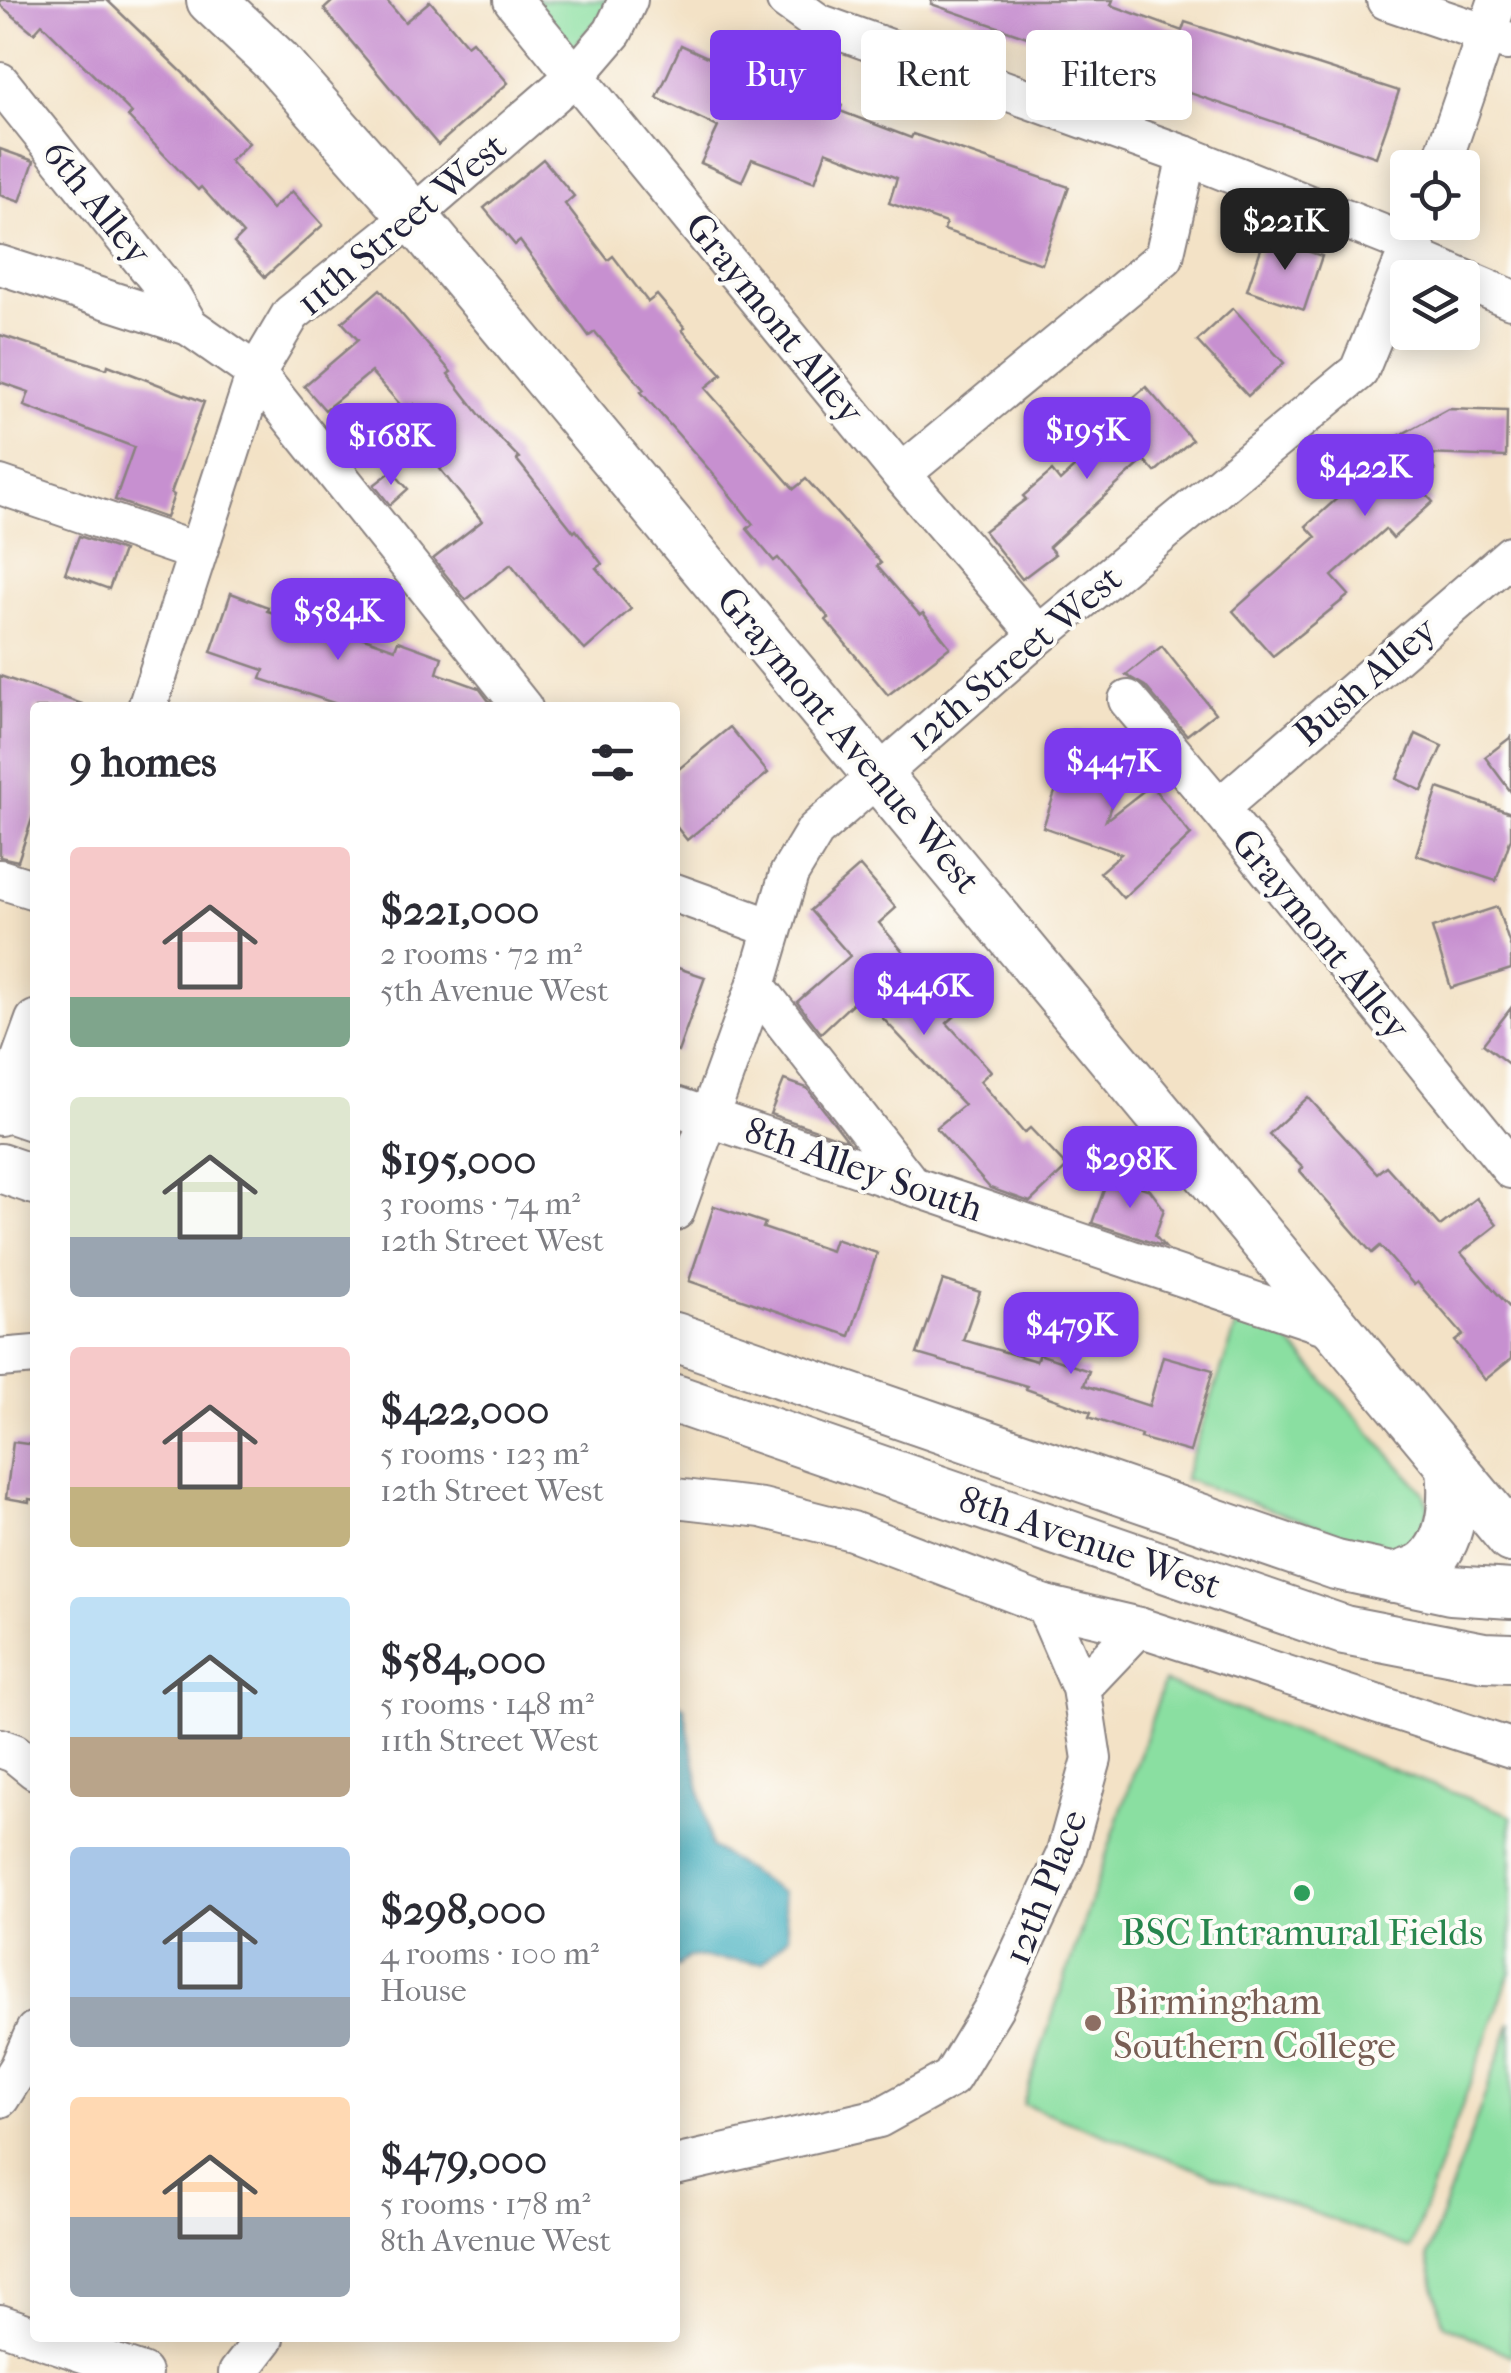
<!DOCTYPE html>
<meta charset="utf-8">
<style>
:root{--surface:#fff;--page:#f2f2f3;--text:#2b2b33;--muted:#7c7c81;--accent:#7c3aed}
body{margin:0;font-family:"IM FELL French Canon",serif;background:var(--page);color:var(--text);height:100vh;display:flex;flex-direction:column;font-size:38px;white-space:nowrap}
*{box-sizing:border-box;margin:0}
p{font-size:32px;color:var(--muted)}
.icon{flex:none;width:55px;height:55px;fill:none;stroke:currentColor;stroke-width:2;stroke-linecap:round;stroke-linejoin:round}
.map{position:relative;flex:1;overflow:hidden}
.side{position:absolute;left:30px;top:702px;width:650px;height:1640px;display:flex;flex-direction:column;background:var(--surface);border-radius:10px;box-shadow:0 5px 25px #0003}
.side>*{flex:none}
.banner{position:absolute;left:710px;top:30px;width:650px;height:90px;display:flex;gap:20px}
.tools{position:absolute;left:1390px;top:150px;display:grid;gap:20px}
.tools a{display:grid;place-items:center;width:90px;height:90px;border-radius:10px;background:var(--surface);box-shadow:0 5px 25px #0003;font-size:50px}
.price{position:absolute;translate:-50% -85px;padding:0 22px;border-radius:20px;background:var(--accent);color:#fff;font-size:32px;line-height:65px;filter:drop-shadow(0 2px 5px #0008)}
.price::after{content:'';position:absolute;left:50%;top:60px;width:30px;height:22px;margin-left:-15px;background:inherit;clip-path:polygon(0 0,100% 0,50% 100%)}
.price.active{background:#222;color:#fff}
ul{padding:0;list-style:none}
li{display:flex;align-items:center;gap:30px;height:250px;padding:0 40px}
li span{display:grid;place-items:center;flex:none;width:280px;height:200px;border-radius:10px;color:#555}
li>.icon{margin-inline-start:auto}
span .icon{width:120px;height:120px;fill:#fffc;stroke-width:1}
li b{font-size:42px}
h2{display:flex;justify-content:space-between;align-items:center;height:120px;padding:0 40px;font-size:42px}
.tag{padding:0 35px;border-radius:10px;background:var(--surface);box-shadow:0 5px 25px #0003;font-size:35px;line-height:90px}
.tag.active{background:var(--accent);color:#fff}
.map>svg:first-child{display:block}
.green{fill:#8adfa1;stroke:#56806e;stroke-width:2.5}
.water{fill:#41aebf;stroke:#32687d;stroke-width:2.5}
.building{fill:#c790d0}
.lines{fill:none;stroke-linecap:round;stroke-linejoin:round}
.minor-casing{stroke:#8a8280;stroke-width:42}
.major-casing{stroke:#8a8280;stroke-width:52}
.minor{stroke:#fff;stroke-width:38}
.major{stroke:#fff;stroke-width:48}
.leisure-dot{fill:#2e9e5b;stroke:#fdfcf7;stroke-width:4}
.education-dot{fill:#8d6e63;stroke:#fdfcf7;stroke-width:4}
.labels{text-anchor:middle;stroke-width:8;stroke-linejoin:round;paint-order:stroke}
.street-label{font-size:38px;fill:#22223b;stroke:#fdfcf7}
.leisure-label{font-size:38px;fill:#27864d;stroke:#fdfcf7}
.education-label{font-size:38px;fill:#785e54;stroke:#fdfcf7;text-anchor:start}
</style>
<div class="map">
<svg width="1511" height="2373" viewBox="0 0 1511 2373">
<rect width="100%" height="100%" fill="#fdfcf7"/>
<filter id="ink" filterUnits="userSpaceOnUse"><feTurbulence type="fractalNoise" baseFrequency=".01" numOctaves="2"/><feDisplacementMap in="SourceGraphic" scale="20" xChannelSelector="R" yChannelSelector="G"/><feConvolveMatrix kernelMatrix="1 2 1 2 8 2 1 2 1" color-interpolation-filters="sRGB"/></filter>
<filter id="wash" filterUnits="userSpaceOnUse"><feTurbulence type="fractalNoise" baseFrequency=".0048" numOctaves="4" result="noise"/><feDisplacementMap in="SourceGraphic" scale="40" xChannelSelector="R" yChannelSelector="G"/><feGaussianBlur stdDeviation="2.25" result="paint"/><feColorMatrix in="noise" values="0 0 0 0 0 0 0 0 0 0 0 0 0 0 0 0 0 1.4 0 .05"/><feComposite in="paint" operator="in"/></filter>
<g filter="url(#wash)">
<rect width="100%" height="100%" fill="#f3e2c6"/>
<g class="green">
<path d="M 530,0 L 611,0 L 598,21 L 571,49 Z"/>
<path d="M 1240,1315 L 1276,1327 L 1423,1492 L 1429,1507 C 1421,1538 1420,1553 1383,1549 L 1184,1479 Z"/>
<path d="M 1164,1682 L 1511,1815 L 1511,1971 L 1410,2249 L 1023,2104 Z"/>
<path d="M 1511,2022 L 1511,2356 L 1443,2324 L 1427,2256 Z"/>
</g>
<path class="water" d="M 675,1700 L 684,1707 L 711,1847 L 782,1893 L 789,1936 L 762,1963 L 689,1957 L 675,1968 Z"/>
<g id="blocks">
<g class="building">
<path d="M 0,0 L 107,0 L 182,72 L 249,143 L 230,161 L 272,209 L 292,191 L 323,225 L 265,277 L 234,243 L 243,234 L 201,187 L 198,190 L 128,117 L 132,113 L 42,24 L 34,33 L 0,5 Z"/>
<path d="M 334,0 L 386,0 L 405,22 L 430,1 L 467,45 L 472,41 L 508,83 L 438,145 L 324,9 Z"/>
<path d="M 932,0 L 1113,0 L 1111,5 L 1182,31 L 1185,22 L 1399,91 L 1376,157 L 931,4 Z"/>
<path d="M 681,45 L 742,73 L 745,65 L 842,105 L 840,111 L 911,138 L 913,134 L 1069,187 L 1042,264 L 944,230 L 946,223 L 889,203 L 897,178 L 826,151 L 815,182 L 752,159 L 742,181 L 701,163 L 718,127 L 657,98 Z"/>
<path d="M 0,149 L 34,161 L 20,202 L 0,195 Z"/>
<path d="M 543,159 L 574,196 L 565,204 L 608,260 L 613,256 L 648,302 L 657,295 L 685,328 L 682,330 L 722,374 L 705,388 L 794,489 L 806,479 L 881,563 L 877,566 L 920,615 L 923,613 L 950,647 L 888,695 L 826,620 L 829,618 L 778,558 L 774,561 L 747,529 L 753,524 L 714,475 L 641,392 L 644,390 L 595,332 L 589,336 L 520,241 L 515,245 L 484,208 Z"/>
<path d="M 1265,237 L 1322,256 L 1304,310 L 1247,290 Z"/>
<path d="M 380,289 L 451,372 L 448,374 L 490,428 L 519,458 L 517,460 L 574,532 L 576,530 L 602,564 L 596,568 L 631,609 L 585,650 L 545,607 L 511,564 L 466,600 L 433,559 L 482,521 L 440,469 L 455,456 L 414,404 L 406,411 L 371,372 L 325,410 L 304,386 L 358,340 L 342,322 Z"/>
<path d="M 1233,308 L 1284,363 L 1248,396 L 1197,341 Z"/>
<path d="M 0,335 L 107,369 L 108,365 L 204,402 L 171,493 L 174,495 L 166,518 L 115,500 L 134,447 L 24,406 L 29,392 L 0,382 Z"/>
<path d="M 1146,387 L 1192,440 L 1155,472 L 1144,460 L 1049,547 L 1055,554 L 1022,579 L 984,531 L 1026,499 L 1023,496 L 1052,471 L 1060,481 L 1117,428 L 1108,419 Z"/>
<path d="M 1448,409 L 1507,411 L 1506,457 L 1427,454 L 1435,471 L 1414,481 L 1433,502 L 1393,538 L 1385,529 L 1332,576 L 1349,595 L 1273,656 L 1233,611 L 1316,537 L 1306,526 L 1349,488 L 1337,475 L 1377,440 L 1382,445 Z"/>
<path d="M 392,471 L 408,489 L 390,505 L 374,485 Z"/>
<path d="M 79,536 L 123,551 L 109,589 L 65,573 Z"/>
<path d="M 231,593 L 268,607 L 267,611 L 337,633 L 338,629 L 395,649 L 398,641 L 442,657 L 437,673 L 479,688 L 494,708 L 349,708 L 261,679 L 264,670 L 211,652 Z"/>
<path d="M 1162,646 L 1215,713 L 1187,735 L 1145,686 L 1126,675 Z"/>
<path d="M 0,676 L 82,704 L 82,708 L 35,708 L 35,810 L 18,861 L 0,857 Z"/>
<path d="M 730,727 L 768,773 L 687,840 L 675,825 L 675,772 Z"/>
<path d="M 1076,731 L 1130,750 L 1106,820 L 1151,785 L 1191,835 L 1123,898 L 1100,872 L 1121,854 L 1043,827 Z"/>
<path d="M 1416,734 L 1442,746 L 1422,791 L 1397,779 Z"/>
<path d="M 1511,737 L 1511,792 L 1485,757 Z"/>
<path d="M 1438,788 L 1511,813 L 1511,838 L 1496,881 L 1416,855 Z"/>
<path d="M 860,866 L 896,908 L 879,923 L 956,1015 L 947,1023 L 991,1071 L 980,1081 L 1024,1133 L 1030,1128 L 1067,1167 L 1030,1202 L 990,1188 L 936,1128 L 964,1105 L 861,995 L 821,1033 L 797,1002 L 850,956 L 810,910 Z"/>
<path d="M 1497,907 L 1511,948 L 1511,969 L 1451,988 L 1432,928 Z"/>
<path d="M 675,967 L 705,977 L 678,1052 L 675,1051 Z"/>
<path d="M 1511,1008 L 1511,1066 L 1483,1044 Z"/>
<path d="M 784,1080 L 807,1088 L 848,1141 L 770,1114 Z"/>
<path d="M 1308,1097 L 1377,1173 L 1386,1166 L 1440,1226 L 1476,1198 L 1497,1225 L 1461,1253 L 1511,1309 L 1511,1359 L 1485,1380 L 1455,1341 L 1463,1335 L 1417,1282 L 1414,1285 L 1380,1246 L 1372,1253 L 1300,1171 L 1303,1168 L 1269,1134 Z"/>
<path d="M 1109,1176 L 1150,1190 L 1164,1209 L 1155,1236 L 1165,1247 L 1092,1223 Z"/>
<path d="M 714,1206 L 765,1223 L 763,1228 L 831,1251 L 835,1239 L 877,1253 L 850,1336 L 689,1281 Z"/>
<path d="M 943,1280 L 980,1292 L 963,1340 L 1036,1361 L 1039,1354 L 1089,1371 L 1084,1385 L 1149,1406 L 1163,1356 L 1213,1370 L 1190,1452 L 1140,1438 L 1141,1435 L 1089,1417 L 1091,1412 L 1026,1389 L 1027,1386 L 917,1354 Z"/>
<path d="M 13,1442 L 35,1445 L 35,1500 L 29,1499 L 29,1502 L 6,1498 Z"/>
</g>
</g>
</g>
<g filter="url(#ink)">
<use href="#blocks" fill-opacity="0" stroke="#8a8280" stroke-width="2.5"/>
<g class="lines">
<defs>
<g id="minor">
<path d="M 513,0 L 901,474 L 1039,635"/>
<path d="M 786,0 L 818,23 L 1187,156 L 1412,246 L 1424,262 L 1461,278"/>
<path d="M 1386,0 L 1507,41"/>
<path d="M 0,82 L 172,297 L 189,326"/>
<path d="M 1440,168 L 1498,0"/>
<path d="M 0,265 L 189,326 L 256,373 L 523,708"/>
<path d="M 1462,278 L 1511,299"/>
<path d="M 901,474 L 1164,257 L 1187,156"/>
<path d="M 0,485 L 196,552"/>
<path d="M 1128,700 L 1219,808 L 1511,1169"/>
<path d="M 147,708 L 256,373 L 291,314 L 413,216 L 577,74 L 613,32 L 628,0"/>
<path d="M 1219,808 L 1511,555"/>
<path d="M 0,879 L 35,890"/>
<path d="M 675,893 L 772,928"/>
<path d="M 756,986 L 912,1186"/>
<path d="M 675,1106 L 1337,1329"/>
<path d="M 0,1116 L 35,1020"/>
<path d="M 675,1211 L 756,986 L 789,874 L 815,831 L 1039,635 L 1359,371 L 1420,222"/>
<path d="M 0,1358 L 35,1355"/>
<path d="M 675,1498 L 762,1508 L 852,1531 L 1045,1605 L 1081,1688 L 1092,1759 L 1065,1856 L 994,2007 L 951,2078 L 879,2118 L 675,2165"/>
<path d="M 1045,1605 L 1139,1627"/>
<path d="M 1081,1688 L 1139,1627 L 1511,1748"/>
<path d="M 0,1748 L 14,1753 L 35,1770"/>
<path d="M 0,2098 L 19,2068 L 35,2031"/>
<path d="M 0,2324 L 35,2336"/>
<path d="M 40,2338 L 142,2373"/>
<path d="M 238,2373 L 265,2338"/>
</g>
<g id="major">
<path d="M 211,0 L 276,61 L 413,216 L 1511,1538"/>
<path d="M 0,1105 L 35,1117"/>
<path d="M 0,1168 L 35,1180"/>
<path d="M 675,1337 L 1336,1565 L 1451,1590 L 1511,1594"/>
<path d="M 675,1399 L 1344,1630 L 1484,1657 L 1511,1658"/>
<path d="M 1394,1578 C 1404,1574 1417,1571 1425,1565 C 1454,1542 1454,1499 1451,1466"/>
</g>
</defs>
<use href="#minor" class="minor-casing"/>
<use href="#major" class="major-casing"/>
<use href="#minor" class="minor"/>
<use href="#major" class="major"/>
</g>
</g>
<circle class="leisure-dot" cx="1302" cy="1893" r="10"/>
<circle class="education-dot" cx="1093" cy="2023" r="10"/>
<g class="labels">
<g class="street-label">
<text transform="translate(97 202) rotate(51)" y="13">6th Alley</text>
<text transform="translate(401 224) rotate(-40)" y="13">11th Street West</text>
<text transform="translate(775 318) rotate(51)" y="13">Graymont Alley</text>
<text transform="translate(1014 658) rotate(-40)" y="13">12th Street West</text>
<text transform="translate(1365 681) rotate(-41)" y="13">Bush Alley</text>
<text transform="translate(849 740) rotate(50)" y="13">Graymont Avenue West</text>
<text transform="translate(1321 934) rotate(51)" y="13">Graymont Alley</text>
<text transform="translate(864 1169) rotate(19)" y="13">8th Alley South</text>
<text transform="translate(1090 1542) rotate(19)" y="13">8th Avenue West</text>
<text transform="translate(1045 1887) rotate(-68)" y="13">12th Place</text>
</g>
<g class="leisure-label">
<text x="1302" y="1945">BSC Intramural Fields</text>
</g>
<g class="education-label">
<text x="1113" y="2014">Birmingham<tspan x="1113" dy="44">Southern College</tspan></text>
</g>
</g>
</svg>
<div class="tools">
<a><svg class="icon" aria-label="locate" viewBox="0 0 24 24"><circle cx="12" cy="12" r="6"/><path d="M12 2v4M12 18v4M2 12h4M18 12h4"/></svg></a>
<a><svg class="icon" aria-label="layers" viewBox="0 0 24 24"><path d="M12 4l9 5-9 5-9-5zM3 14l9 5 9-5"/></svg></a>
</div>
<b class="price active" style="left:1285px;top:273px">$221K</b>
<b class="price" style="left:1087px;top:482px">$195K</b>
<b class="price" style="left:391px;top:488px">$168K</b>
<b class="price" style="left:1365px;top:519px">$422K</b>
<b class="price" style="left:338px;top:663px">$584K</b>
<b class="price" style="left:1113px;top:813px">$447K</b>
<b class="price" style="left:924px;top:1038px">$446K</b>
<b class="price" style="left:1130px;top:1211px">$298K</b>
<b class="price" style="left:1071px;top:1377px">$479K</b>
<div class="banner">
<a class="tag active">Buy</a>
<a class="tag">Rent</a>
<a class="tag">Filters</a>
</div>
<section class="side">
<h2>9 homes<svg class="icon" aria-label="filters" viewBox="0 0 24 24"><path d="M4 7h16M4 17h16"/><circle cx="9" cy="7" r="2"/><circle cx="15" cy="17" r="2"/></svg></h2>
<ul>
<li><span style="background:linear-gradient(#f6c9c9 75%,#7fa58c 0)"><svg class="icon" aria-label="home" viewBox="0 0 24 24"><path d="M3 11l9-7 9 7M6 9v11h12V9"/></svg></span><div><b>$221,000</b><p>2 rooms · 72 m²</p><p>5th Avenue West</p></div></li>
<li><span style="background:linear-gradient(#dfe7d0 70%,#9aa5b1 0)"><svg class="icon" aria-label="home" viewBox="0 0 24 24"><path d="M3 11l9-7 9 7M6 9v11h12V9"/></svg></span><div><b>$195,000</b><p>3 rooms · 74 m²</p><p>12th Street West</p></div></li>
<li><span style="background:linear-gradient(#f6c9c9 70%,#c2b280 0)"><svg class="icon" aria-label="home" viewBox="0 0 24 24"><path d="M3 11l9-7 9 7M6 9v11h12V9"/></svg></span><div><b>$422,000</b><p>5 rooms · 123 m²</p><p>12th Street West</p></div></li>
<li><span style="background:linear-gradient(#bfe0f5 70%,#b9a48a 0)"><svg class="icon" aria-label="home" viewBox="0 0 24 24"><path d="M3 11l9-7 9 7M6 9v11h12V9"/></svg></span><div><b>$584,000</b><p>5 rooms · 148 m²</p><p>11th Street West</p></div></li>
<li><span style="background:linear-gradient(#a9c7e8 75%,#9aa5b1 0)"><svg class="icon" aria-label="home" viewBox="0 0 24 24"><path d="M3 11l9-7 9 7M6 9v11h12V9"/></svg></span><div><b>$298,000</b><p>4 rooms · 100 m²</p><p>House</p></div></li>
<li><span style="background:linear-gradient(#ffd9b3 60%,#9aa5b1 0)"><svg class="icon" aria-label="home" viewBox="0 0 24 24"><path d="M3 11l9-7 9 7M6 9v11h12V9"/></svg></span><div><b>$479,000</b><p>5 rooms · 178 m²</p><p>8th Avenue West</p></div></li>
</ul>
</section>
</div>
